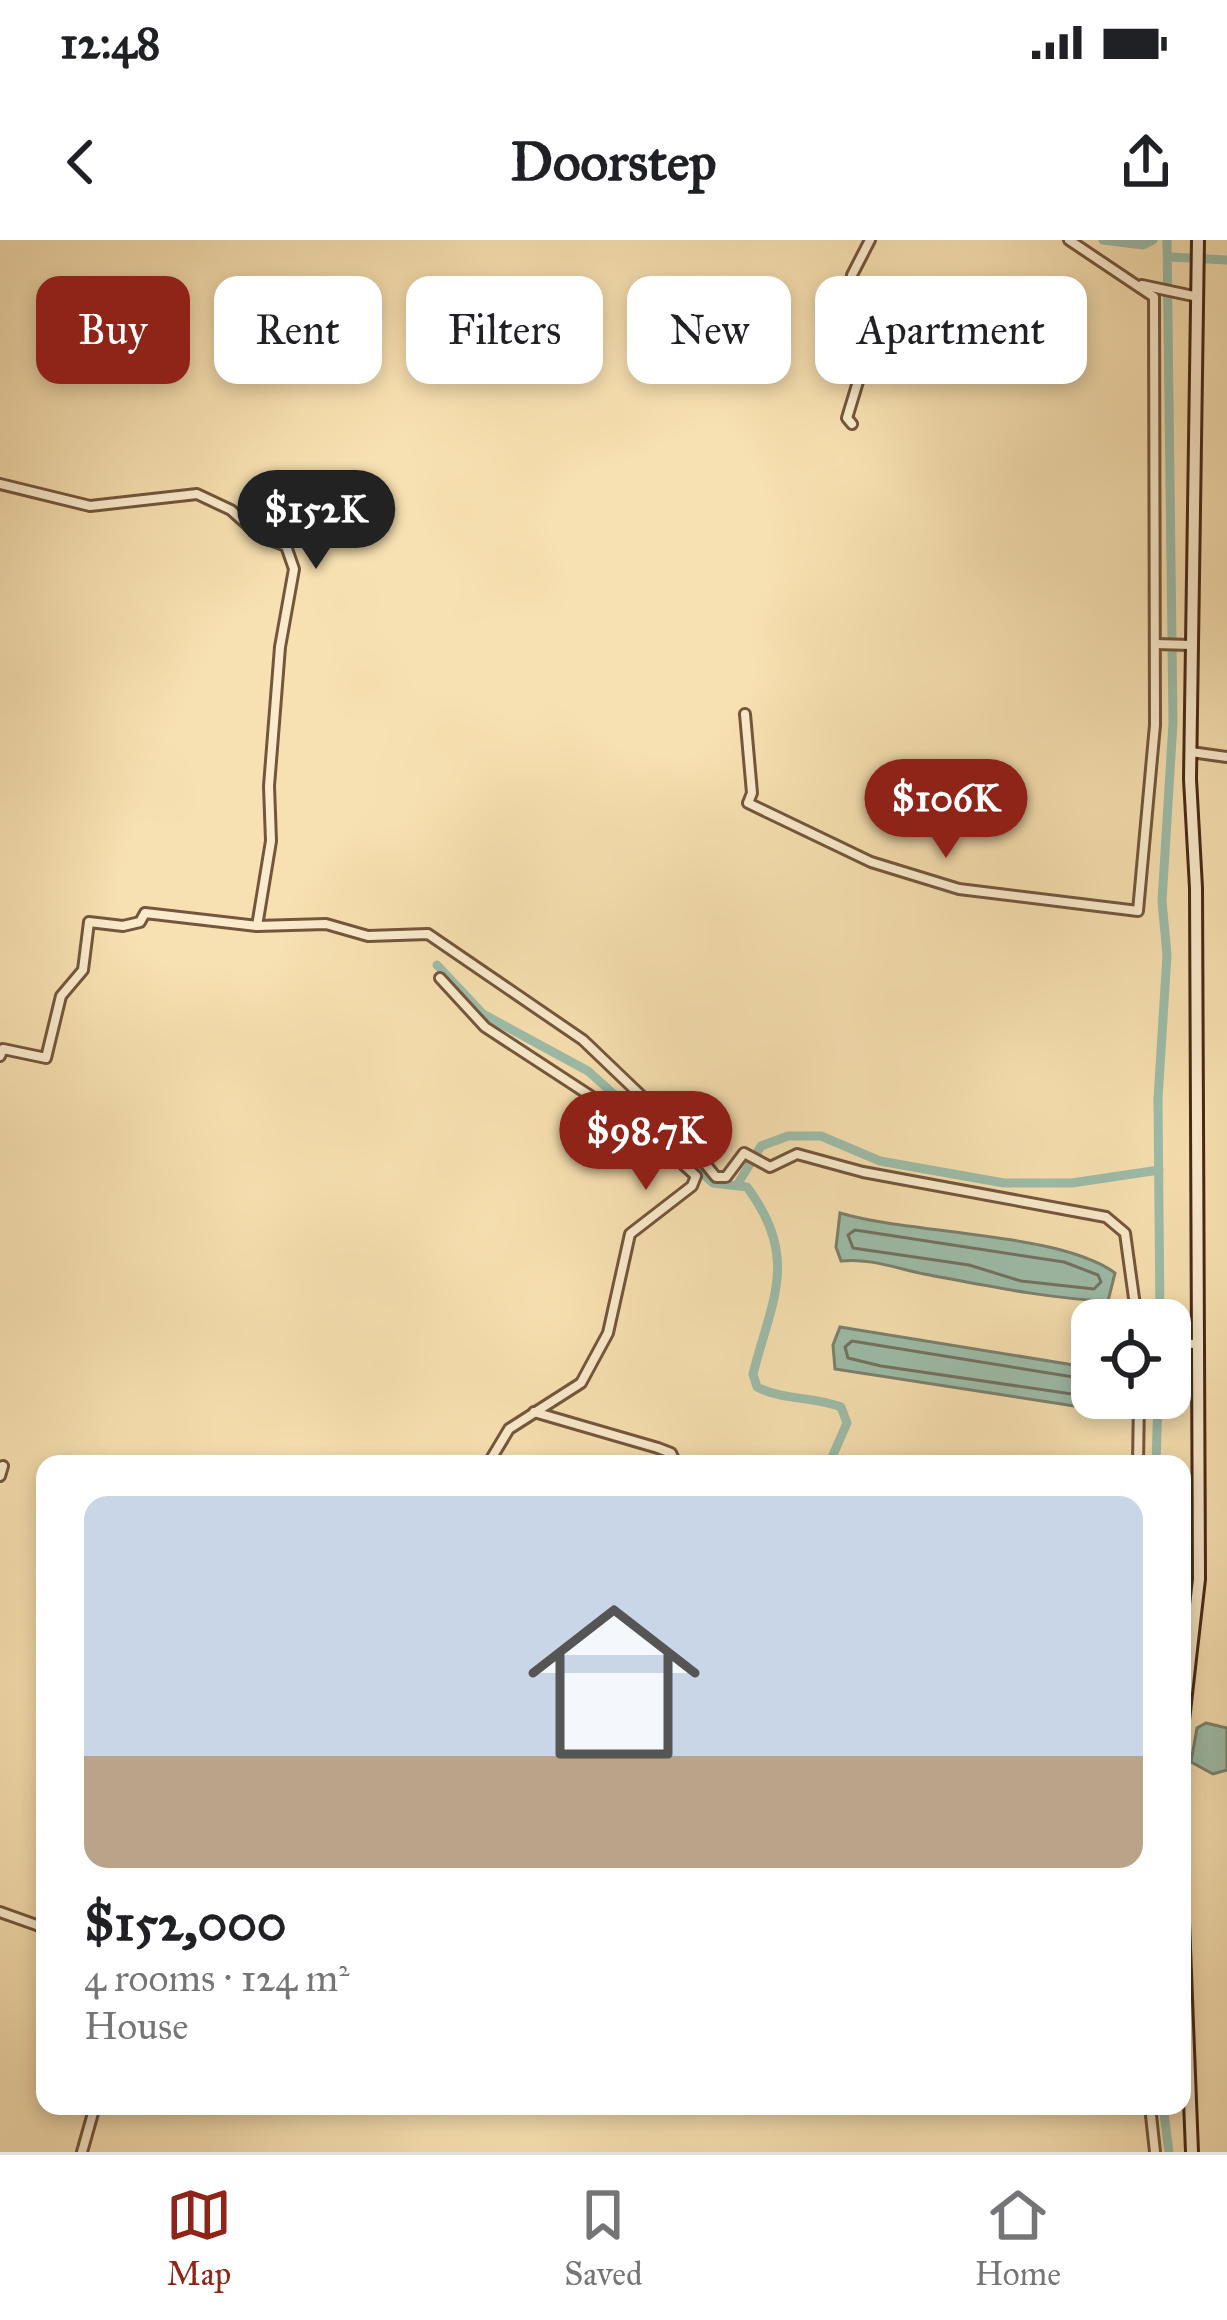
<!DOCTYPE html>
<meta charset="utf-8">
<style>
:root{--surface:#fff;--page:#f6f6f6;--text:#202124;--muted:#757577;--line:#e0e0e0;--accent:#8f2418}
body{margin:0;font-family:"IM FELL Great Primer",serif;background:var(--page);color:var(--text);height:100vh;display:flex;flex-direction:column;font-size:45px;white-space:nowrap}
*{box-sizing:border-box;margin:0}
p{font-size:39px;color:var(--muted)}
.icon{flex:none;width:66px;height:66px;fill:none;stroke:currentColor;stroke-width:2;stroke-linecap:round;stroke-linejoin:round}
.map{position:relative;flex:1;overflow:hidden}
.details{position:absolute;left:36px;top:1215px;width:1155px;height:660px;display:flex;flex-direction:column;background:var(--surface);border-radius:24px;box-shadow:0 6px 18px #0003}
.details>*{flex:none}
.guide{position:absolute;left:36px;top:36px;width:1155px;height:108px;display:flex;gap:24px}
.fabs{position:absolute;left:1071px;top:1059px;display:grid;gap:24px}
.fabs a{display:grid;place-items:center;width:120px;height:120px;border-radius:24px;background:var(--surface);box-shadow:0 6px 18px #0003;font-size:60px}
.price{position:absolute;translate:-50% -102px;padding:0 27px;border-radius:42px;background:var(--accent);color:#fff;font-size:39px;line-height:78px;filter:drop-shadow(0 3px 6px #0008)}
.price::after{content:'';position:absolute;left:50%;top:72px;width:36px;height:27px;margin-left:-18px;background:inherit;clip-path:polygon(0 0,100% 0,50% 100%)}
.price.on{background:#222;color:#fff}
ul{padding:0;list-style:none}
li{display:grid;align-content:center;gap:24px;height:636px;padding:0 48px}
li+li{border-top:3px solid var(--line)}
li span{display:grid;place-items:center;height:372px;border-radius:24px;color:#555}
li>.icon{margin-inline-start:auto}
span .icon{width:216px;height:216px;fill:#fffc;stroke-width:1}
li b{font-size:51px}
.chip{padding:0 42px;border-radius:24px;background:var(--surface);box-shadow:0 6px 18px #0003;font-size:42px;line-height:108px}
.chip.on{background:var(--accent);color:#fff}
.status{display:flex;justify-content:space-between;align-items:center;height:84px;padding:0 60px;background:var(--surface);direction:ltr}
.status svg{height:33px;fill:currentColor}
header{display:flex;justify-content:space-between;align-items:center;height:156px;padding:0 48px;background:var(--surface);font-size:54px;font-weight:700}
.tab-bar{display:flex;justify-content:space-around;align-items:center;height:168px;border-top:3px solid var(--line);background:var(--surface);font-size:33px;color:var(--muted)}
.tab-bar a{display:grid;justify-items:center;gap:6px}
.tab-bar .on{color:var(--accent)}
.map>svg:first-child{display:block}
.water{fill:#9dbdaa;stroke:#7b816e;stroke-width:3}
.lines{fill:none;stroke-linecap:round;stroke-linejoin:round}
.shore{stroke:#737260;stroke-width:3}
.canal{stroke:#9dbdaa;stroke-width:9}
.street-casing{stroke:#74563c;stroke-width:14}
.secondary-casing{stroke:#492815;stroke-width:16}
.street{stroke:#faebcc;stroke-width:8}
.secondary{stroke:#faebcc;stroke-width:10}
</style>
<div class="status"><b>12:48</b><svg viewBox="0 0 49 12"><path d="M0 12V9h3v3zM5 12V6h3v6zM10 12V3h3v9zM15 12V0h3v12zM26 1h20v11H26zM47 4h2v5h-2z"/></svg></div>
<header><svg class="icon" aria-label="back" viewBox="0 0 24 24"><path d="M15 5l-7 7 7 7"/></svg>Doorstep<svg class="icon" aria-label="share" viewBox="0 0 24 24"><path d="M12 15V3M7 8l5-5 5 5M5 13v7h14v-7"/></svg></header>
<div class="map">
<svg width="1227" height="1912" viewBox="0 0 1227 1912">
<rect width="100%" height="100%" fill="#f7e0b1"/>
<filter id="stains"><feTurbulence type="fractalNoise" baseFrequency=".00167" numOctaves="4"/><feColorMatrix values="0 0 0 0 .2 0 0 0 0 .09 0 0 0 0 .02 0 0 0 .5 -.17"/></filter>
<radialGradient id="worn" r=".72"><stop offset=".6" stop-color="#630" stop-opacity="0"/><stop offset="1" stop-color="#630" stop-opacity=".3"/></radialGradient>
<g class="water">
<path d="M 840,973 C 914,995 1059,992 1115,1033 L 1108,1061 C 1049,1059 983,1045 924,1034 C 895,1028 870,1018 841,1021 L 836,1007 Z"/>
<path d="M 840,1087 L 1092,1128 L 1092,1158 L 1111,1158 L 1107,1171 L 835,1129 L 833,1105 Z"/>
<path d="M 1206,1483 L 1227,1488 L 1227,1530 L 1213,1534 L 1191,1522 L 1197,1488 Z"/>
</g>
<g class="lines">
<g class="shore">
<path d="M 855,990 L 1064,1022 L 1098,1035 L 1101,1042 L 1094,1049 L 1021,1041 L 969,1025 L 853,1008 L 848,995 Z"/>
<path d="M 1092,1140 L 852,1101 L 845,1107 L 848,1118 L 881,1126 L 1092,1157"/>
</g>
<g class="canal">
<path d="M 1103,0 L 1143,5 L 1153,0"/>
<path d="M 1170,17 L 1227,20"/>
<path d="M 437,725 L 483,774 L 588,831 L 713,943 L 747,947 C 800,1018 772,1059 753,1134 L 757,1147 C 785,1161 813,1156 841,1167 L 847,1183 L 829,1224"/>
<path d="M 737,945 L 761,906 L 788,896 L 821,896 L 880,921 L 1004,943 L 1072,943 L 1159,930"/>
<path d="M 1160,1080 L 1158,859 L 1167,715 L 1162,661 L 1173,483 L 1167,0"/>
<path d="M 1156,1224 L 1158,1158"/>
<path d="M 1163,1866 L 1169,1912"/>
</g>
<defs>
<g id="street">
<path d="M 1142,45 L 1198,57"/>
<path d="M 852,184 L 847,178 L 863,125 L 841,106 L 852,35 L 870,0"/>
<path d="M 0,244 L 90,266 L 197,254 L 231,270 L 260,296 L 286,306 L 294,329 L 280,407 L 269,546 L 271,601 L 257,686"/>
<path d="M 1155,404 L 1191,405"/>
<path d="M 745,474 L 752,553 L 748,563 L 871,622 L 959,649 L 1138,671 L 1155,485 L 1154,57 L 1069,0"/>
<path d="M 1191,512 L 1227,517"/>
<path d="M 440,738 L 485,787 L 652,896 L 696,936 L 692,946 L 630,994 L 608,1093 L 581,1143 L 509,1189 L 488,1224"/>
<path d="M 0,816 L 3,809 L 46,818 L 61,756 L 83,730 L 89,682 L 123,686 L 140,682 L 145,673 L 257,686 L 326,684 L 368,696 L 428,694 L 583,800 L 679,892 L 716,937 L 726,937 L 744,913 L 770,927 L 797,914 L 863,932 L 1106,977 L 1125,993 L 1137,1080"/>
<path d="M 1170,1103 L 1196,1104"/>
<path d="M 534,1172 L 658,1208 L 671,1213 L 676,1224"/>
<path d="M 1138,1224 L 1139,1158"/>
<path d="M 0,1236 L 3,1226"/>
<path d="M 0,1672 L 45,1688"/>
<path d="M 1150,1866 L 1155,1912"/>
<path d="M 82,1912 L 95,1866"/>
</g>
<g id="secondary">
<path d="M 1182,1489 L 1199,1339 L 1196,648 L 1190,539 L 1198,0"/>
<path d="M 1182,1656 L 1192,1912"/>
</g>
</defs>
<use href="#street" class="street-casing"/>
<use href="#secondary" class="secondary-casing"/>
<use href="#street" class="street"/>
<use href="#secondary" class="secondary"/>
</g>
<rect width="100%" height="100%" filter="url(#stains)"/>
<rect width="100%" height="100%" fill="url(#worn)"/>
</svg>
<div class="fabs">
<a><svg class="icon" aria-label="locate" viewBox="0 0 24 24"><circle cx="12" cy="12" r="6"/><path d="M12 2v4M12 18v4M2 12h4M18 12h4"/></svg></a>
</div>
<b class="price on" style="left:316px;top:332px">$152K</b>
<b class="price" style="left:946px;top:621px">$106K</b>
<b class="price" style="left:646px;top:953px">$98.7K</b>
<div class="guide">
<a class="chip on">Buy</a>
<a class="chip">Rent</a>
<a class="chip">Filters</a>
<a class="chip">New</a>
<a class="chip">Apartment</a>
</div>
<section class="details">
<ul>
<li><span style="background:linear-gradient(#c9d6e8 70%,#b9a48a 0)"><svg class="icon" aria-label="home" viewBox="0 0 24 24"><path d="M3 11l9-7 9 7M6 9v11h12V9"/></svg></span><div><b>$152,000</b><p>4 rooms · 124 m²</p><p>House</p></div></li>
</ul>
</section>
</div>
<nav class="tab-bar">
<a class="on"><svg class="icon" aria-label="map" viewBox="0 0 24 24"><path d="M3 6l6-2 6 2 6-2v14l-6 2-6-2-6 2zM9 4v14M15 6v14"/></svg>Map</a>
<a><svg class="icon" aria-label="saved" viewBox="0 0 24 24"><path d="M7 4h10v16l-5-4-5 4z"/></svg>Saved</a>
<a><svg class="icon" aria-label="home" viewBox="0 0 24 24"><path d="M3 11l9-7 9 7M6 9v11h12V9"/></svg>Home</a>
</nav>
